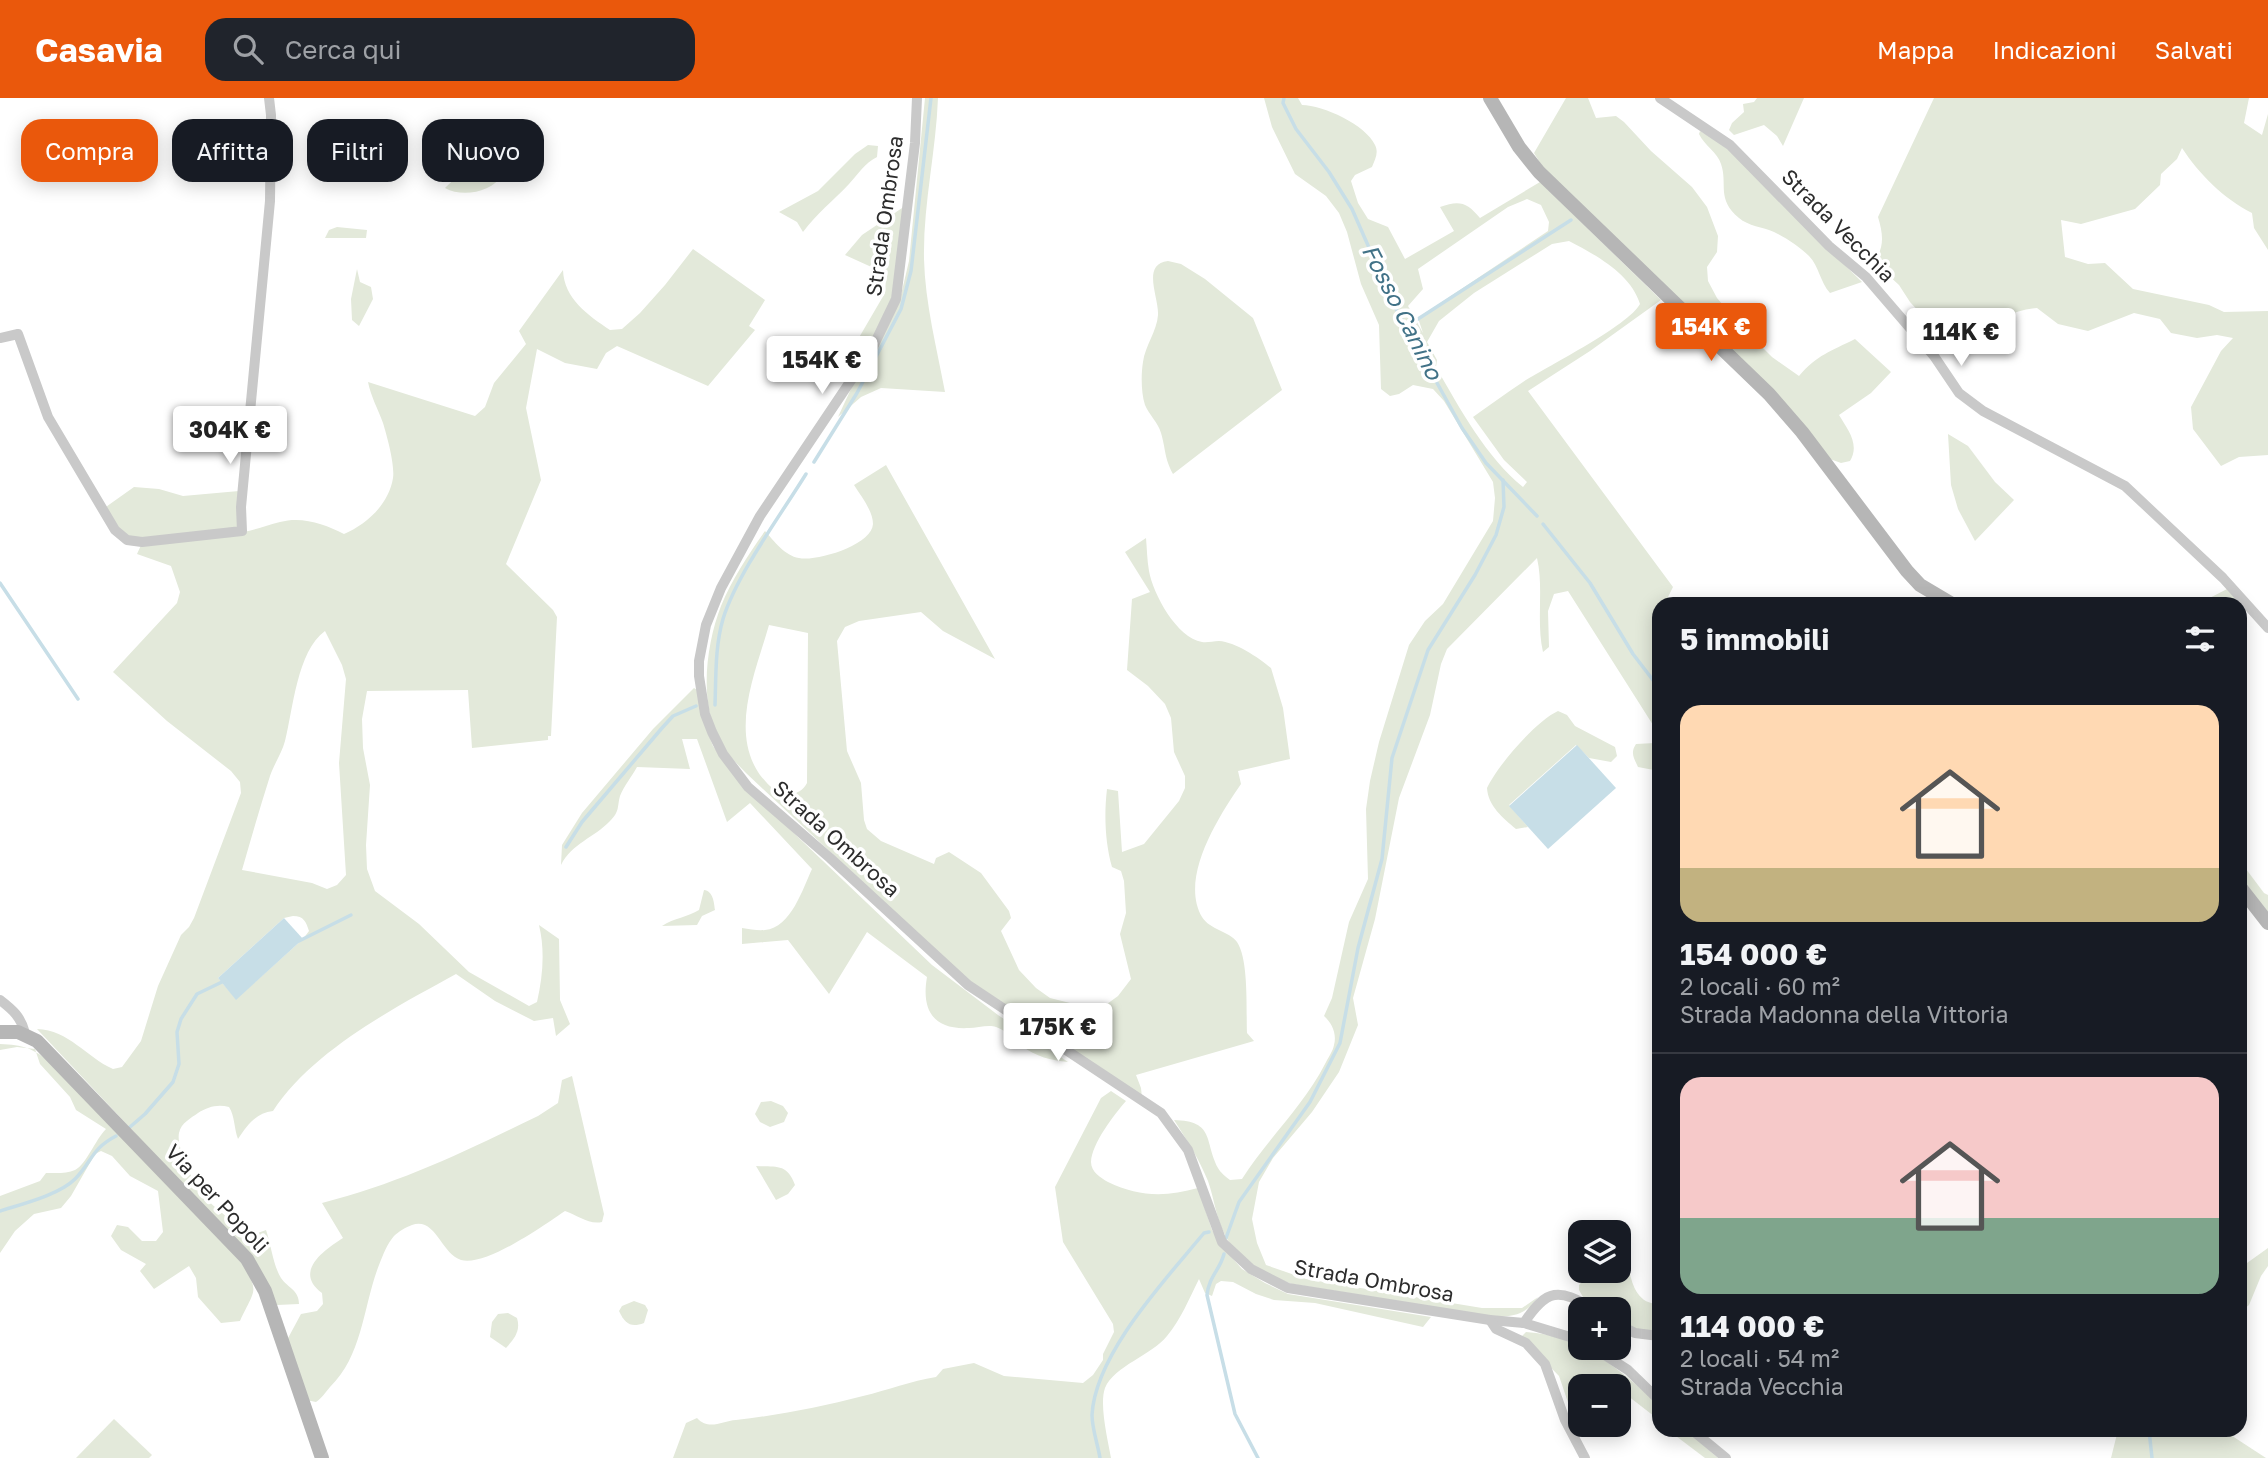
<!DOCTYPE html>
<html lang="it">
<meta charset="utf-8">
<style>
:root{--surface:#171b24;--page:#20242c;--text:#f1f3f6;--muted:#9ea1a6;--line:#363941;--accent:#ea580c}
body{margin:0;font-family:"Golos Text",sans-serif;background:var(--page);color:var(--text);height:100vh;display:flex;flex-direction:column;font-size:26px;white-space:nowrap}
*{box-sizing:border-box;margin:0}
p{font-size:23px;color:var(--muted)}
.icon{flex:none;width:38px;height:38px;fill:none;stroke:currentColor;stroke-width:2;stroke-linecap:round;stroke-linejoin:round}
.map{position:relative;flex:1;overflow:hidden}
.drawer{position:absolute;left:1652px;top:499px;width:595px;height:840px;display:flex;flex-direction:column;background:var(--surface);border-radius:21px;box-shadow:0 4px 18px #0003}
.drawer>*{flex:none}
.guide{position:absolute;left:21px;top:21px;width:665px;height:63px;display:flex;gap:14px}
.fabs{position:absolute;left:1568px;top:1122px;display:grid;gap:14px}
.fabs a{display:grid;place-items:center;width:63px;height:63px;border-radius:14px;background:var(--surface);box-shadow:0 4px 18px #0003;font-size:35px}
.price{position:absolute;translate:-50% -60px;padding:0 16px;border-radius:7px;background:#fff;color:#222;font-size:23px;line-height:46px;filter:drop-shadow(0 2px 4px #0008)}
.price::after{content:'';position:absolute;left:50%;top:42px;width:21px;height:16px;margin-left:-10px;background:inherit;clip-path:polygon(0 0,100% 0,50% 100%)}
.price.current{background:var(--accent);color:#fff}
ul{padding:0;list-style:none}
li{display:grid;align-content:center;gap:14px;height:371px;padding:0 28px}
li+li{border-top:2px solid var(--line)}
li span{display:grid;place-items:center;height:217px;border-radius:21px;color:#555}
li>.icon{margin-inline-start:auto}
span .icon{width:126px;height:126px;fill:#fffc;stroke-width:1}
li b{font-size:30px}
h2{display:flex;justify-content:space-between;align-items:center;height:84px;padding:0 28px;font-size:30px}
.tag{padding:0 24px;border-radius:21px;background:var(--surface);box-shadow:0 4px 18px #0003;font-size:24px;line-height:63px}
.tag.current{background:var(--accent);color:#fff}
header{display:flex;align-items:center;gap:42px;box-sizing:border-box;height:98px;padding:0 35px;background:var(--accent);color:#fff}
header strong{font-size:33px}
nav{display:flex;gap:38px;margin-inline-start:auto;font-size:24px}
.search{width:490px;height:63px;background:var(--page);display:flex;align-items:center;gap:18px;box-sizing:border-box;padding:0 24px;border-radius:21px;color:var(--muted);font-size:26px}
.map>svg:first-child{display:block}
.green{fill:#e3e9da;fill-rule:evenodd}
.water{fill:#c7dee7}
.lines{fill:none;stroke-linecap:round;stroke-linejoin:round}
.stream{stroke:#c7dee7;stroke-width:3.5}
.street{stroke:#c9c9c9;stroke-width:10}
.secondary{stroke:#b6b6b6;stroke-width:14}
.labels{text-anchor:middle;stroke-width:7;stroke-linejoin:round;paint-order:stroke}
.street-label{font-size:21px;fill:#2c2c2c;stroke:#fff}
.water-label{font-size:23px;font-style:italic;fill:#417287;stroke:#fff}
</style>
<header>
<strong>Casavia</strong>
<div class="search"><svg class="icon" aria-label="search" viewBox="0 0 24 24"><circle cx="10" cy="10" r="6"/><path d="M15 15l6 6"/></svg>Cerca qui</div>
<nav><a>Mappa</a><a>Indicazioni</a><a>Salvati</a></nav>
</header>
<div class="map">
<svg width="2268" height="1360" viewBox="0 0 2268 1360">
<rect width="100%" height="100%" fill="#fff"/>
<g class="green">
<path d="M 925,0 L 938,0 C 936,54 923,107 924,161 C 925,205 937,251 945,294 L 881,290 L 861,299 L 838,319 L 856,280 L 900,201 L 909,163 Z"/>
<path d="M 1264,0 L 1298,0 L 1302,7 C 1323,7 1366,27 1375,47 C 1379,55 1375,61 1372,69 L 1355,77 L 1351,83 L 1358,105 L 1368,121 L 1388,129 L 1405,161 L 1454,133 L 1440,109 C 1459,102 1467,104 1480,120 L 1540,84 L 1661,202 L 1590,253 L 1528,293 L 1673,489 L 1668,499 L 1669,506 L 1659,506 L 1659,673 L 1638,669 C 1634,660 1630,655 1636,646 L 1655,645 L 1659,640 L 1653,627 L 1568,493 L 1554,496 L 1548,513 L 1549,549 L 1543,554 C 1536,523 1544,490 1537,460 L 1447,551 L 1441,566 L 1430,617 L 1399,700 L 1375,821 L 1353,900 L 1358,927 L 1339,974 L 1312,1014 L 1273,1060 L 1259,1084 L 1252,1121 L 1257,1145 L 1266,1167 L 1306,1181 L 1482,1210 L 1522,1210 L 1538,1199 C 1527,1215 1517,1218 1498,1219 L 1292,1186 C 1268,1177 1236,1161 1224,1135 C 1216,1119 1214,1100 1208,1083 C 1199,1061 1187,1042 1174,1022 C 1215,1023 1204,1043 1218,1070 C 1220,1074 1226,1079 1230,1082 L 1242,1081 C 1267,1041 1303,1009 1325,966 C 1328,960 1333,953 1334,947 C 1337,936 1332,925 1324,918 L 1332,900 L 1349,824 L 1368,781 L 1366,711 L 1370,683 L 1379,644 L 1409,547 L 1425,523 L 1443,506 L 1493,423 L 1495,400 L 1493,384 L 1444,303 L 1433,291 L 1413,287 L 1399,296 L 1390,298 L 1381,291 L 1379,227 L 1361,186 L 1347,134 L 1339,115 L 1326,98 L 1295,76 L 1272,29 ZM 1527,101 L 1541,107 L 1549,124 L 1548,133 L 1418,220 L 1423,235 L 1408,208 L 1423,191 L 1418,171 L 1508,109 ZM 1569,143 C 1596,157 1631,176 1640,206 C 1628,228 1548,268 1523,284 C 1506,295 1490,307 1473,319 L 1504,362 L 1527,384 L 1523,389 C 1486,359 1460,311 1436,269 L 1437,262 L 1427,244 L 1439,223 L 1474,195 L 1552,146 Z"/>
<path d="M 1566,0 L 1588,0 L 1596,20 L 1616,18 L 1624,24 L 1651,53 L 1692,89 L 1707,109 L 1718,138 L 1717,154 L 1707,169 L 1708,183 L 1717,200 L 1741,228 L 1772,259 L 1799,278 C 1817,257 1831,253 1855,241 L 1891,274 L 1871,295 L 1839,317 C 1848,332 1860,346 1850,363 L 1841,365 L 1830,361 L 1542,68 L 1534,55 Z"/>
<path d="M 1757,0 L 1804,0 L 1783,48 L 1777,38 L 1764,27 L 1734,37 L 1729,32 L 1732,25 L 1744,14 L 1743,6 L 1754,4 Z"/>
<path d="M 1934,0 L 2249,0 L 2244,25 L 2262,37 L 2268,16 L 2268,152 L 2254,130 L 2252,115 C 2224,101 2199,76 2182,50 L 2177,61 L 2161,76 L 2160,87 L 2135,111 L 2081,126 L 2061,122 L 2065,159 L 2088,166 L 2105,165 L 2133,191 L 2209,207 L 2224,214 L 2268,213 L 2268,357 L 2239,359 L 2221,368 L 2193,331 L 2191,309 L 2221,253 L 2233,240 L 2217,237 L 2197,240 L 2171,235 L 2160,221 L 2134,215 L 2088,233 L 2058,226 L 2037,210 C 2014,212 1995,222 1978,237 C 1970,244 1965,250 1955,253 L 1910,204 L 1899,187 L 1874,164 C 1885,149 1883,136 1878,119 Z"/>
<path d="M 1700,33 L 1728,49 L 1763,87 L 1862,184 L 1830,195 C 1820,184 1819,168 1809,158 C 1800,149 1785,139 1774,134 C 1763,129 1748,128 1739,120 C 1716,101 1728,86 1721,66 C 1718,55 1704,47 1699,36 Z"/>
<path d="M 868,47 L 878,48 L 877,59 C 865,65 858,76 849,86 C 833,103 817,115 803,134 L 797,124 L 779,114 L 818,93 L 855,56 Z"/>
<path d="M 496,60 L 503,77 C 491,94 463,100 445,90 C 459,76 476,63 496,60 Z"/>
<path d="M 905,108 L 894,200 L 881,229 L 846,286 L 836,279 L 885,195 L 886,180 L 878,172 L 845,157 L 862,137 Z"/>
<path d="M 337,129 L 367,132 L 366,140 L 325,140 L 329,132 Z"/>
<path d="M 693,151 L 765,202 L 749,228 L 755,232 L 708,288 L 617,248 L 606,255 L 597,271 L 565,265 L 537,251 L 526,310 L 541,382 L 506,466 L 553,512 L 557,519 L 551,638 L 548,638 L 548,642 L 472,650 L 468,592 L 367,593 L 362,621 L 363,650 L 370,687 L 366,747 L 367,771 L 375,793 L 419,826 L 469,874 L 529,908 L 537,904 C 543,878 545,852 539,827 L 559,841 L 560,902 L 570,926 L 556,938 L 553,920 L 534,923 L 495,903 L 456,876 C 394,910 312,953 273,1013 C 256,1015 247,1027 238,1041 C 234,1031 235,1018 229,1009 C 217,1006 208,1009 198,1015 C 191,1020 181,1025 179,1035 C 176,1049 193,1085 202,1096 C 214,1110 238,1129 255,1136 L 266,1132 C 271,1146 273,1167 281,1180 C 288,1190 299,1192 299,1206 L 277,1207 L 134,1034 L 37,931 C 69,932 86,959 113,971 L 122,969 L 141,943 L 158,888 L 181,837 L 189,829 L 194,820 L 241,695 L 240,684 L 231,673 L 167,623 L 113,574 L 177,505 L 180,494 L 171,468 L 137,456 L 142,445 L 130,443 L 103,411 L 134,389 L 159,391 L 183,398 L 239,393 L 243,434 C 256,432 267,427 280,424 C 302,418 325,426 344,436 C 367,426 389,406 393,380 C 395,367 387,338 383,325 C 378,311 371,299 368,284 L 475,318 L 485,309 L 494,285 L 526,246 L 519,233 L 563,172 C 564,201 588,217 610,232 L 622,231 L 640,215 L 665,187 ZM 325,533 L 342,567 L 346,581 L 339,665 L 346,777 L 337,787 L 327,791 L 312,785 L 242,772 C 251,741 260,709 270,678 C 274,666 282,655 285,643 C 293,612 297,553 325,533 ZM 293,818 C 304,818 306,824 309,833 L 303,841 L 236,901 L 218,880 L 284,820 Z"/>
<path d="M 1168,163 L 1181,166 L 1205,181 L 1253,220 L 1282,292 L 1173,376 C 1164,359 1166,352 1161,335 C 1158,324 1149,317 1145,307 C 1141,295 1141,276 1143,264 C 1145,248 1157,233 1158,217 C 1159,199 1141,166 1168,163 Z"/>
<path d="M 357,171 L 360,184 L 371,189 L 373,201 L 359,228 L 352,222 L 351,201 Z"/>
<path d="M 1948,336 L 1968,348 L 1995,384 L 2014,402 L 1975,443 L 1958,411 L 1951,387 Z"/>
<path d="M 886,367 L 995,561 L 943,533 L 921,514 L 859,523 L 845,529 L 837,543 L 847,653 L 861,685 L 864,722 L 867,731 L 881,743 L 934,766 L 936,760 L 949,754 L 981,775 L 1009,813 L 1011,820 L 1001,833 L 1019,872 L 1036,890 L 1050,900 L 1078,907 L 1107,906 L 1118,898 L 1131,881 L 1120,836 L 1126,815 L 1124,783 L 1121,773 L 1112,769 C 1105,744 1104,717 1107,691 L 1118,693 L 1122,754 L 1144,746 L 1179,703 L 1185,690 L 1185,678 L 1174,654 L 1171,620 L 1165,606 L 1148,588 L 1127,572 L 1132,501 L 1150,494 L 1125,454 L 1146,440 C 1147,451 1147,462 1149,473 C 1153,496 1177,540 1202,544 C 1207,545 1213,543 1219,543 C 1235,544 1258,559 1271,570 L 1283,610 L 1290,661 L 1238,673 L 1241,686 C 1219,718 1179,780 1202,819 C 1210,832 1229,833 1237,844 C 1249,862 1246,912 1247,935 L 1254,943 L 1136,977 L 1141,990 L 1142,1000 L 970,885 L 746,675 C 736,665 725,654 719,641 C 699,603 706,547 721,508 C 732,481 748,457 765,433 C 774,443 785,458 799,460 C 816,464 872,447 873,426 C 873,413 861,398 854,387 ZM 769,527 L 808,535 L 807,685 C 802,695 790,699 780,694 C 771,691 766,684 760,677 C 729,633 756,573 769,527 Z"/>
<path d="M 2229,490 L 2246,512 L 2240,538 L 2240,506 L 2198,506 Z"/>
<path d="M 694,590 L 697,592 L 707,633 L 713,648 L 734,678 L 932,867 L 998,917 L 1068,964 C 1051,962 1036,959 1022,948 C 1015,942 1006,932 996,929 C 989,926 977,930 969,930 C 934,932 921,913 927,879 L 867,834 L 829,896 L 788,842 L 742,846 L 742,830 C 750,831 758,833 765,832 C 791,830 803,790 812,771 L 750,705 L 727,724 L 697,641 L 682,641 L 690,671 L 637,669 C 632,678 624,688 620,698 C 617,709 620,713 610,723 C 594,740 572,745 561,767 L 562,747 L 582,715 L 653,631 Z"/>
<path d="M 1558,613 L 1567,617 L 1575,628 L 1615,649 L 1617,658 L 1611,664 L 1589,660 L 1576,647 L 1509,707 L 1528,729 L 1516,731 C 1503,720 1488,708 1487,690 C 1498,667 1536,623 1558,613 Z"/>
<path d="M 2240,763 L 2264,795 L 2268,797 L 2268,814 L 2240,779 Z"/>
<path d="M 704,792 C 713,793 714,804 715,812 L 702,818 L 697,827 L 662,828 C 674,820 688,819 699,812 Z"/>
<path d="M 0,946 C 23,947 33,950 51,965 L 239,1159 C 259,1196 257,1187 240,1223 L 221,1225 L 198,1199 L 196,1180 L 189,1168 L 154,1191 L 140,1173 L 146,1166 L 121,1152 L 111,1138 L 117,1127 L 128,1129 L 142,1143 L 156,1143 L 163,1134 L 158,1093 L 130,1078 L 112,1058 L 101,1053 L 95,1056 L 71,1098 L 61,1110 L 34,1116 L 15,1133 L 0,1155 L 0,1098 L 40,1083 L 46,1075 C 55,1075 67,1076 75,1072 C 86,1067 95,1042 106,1031 L 76,1012 L 70,999 L 40,966 L 35,951 L 17,949 L 0,952 Z"/>
<path d="M 572,978 L 604,1116 L 602,1124 C 589,1127 577,1117 565,1113 C 544,1127 486,1169 461,1162 C 441,1156 436,1119 412,1127 C 406,1129 398,1134 394,1138 C 387,1146 383,1157 379,1167 C 363,1208 363,1257 330,1289 C 325,1295 322,1300 316,1304 L 306,1302 L 287,1242 L 301,1216 L 317,1213 L 323,1206 L 322,1195 C 293,1174 324,1152 343,1140 L 322,1105 C 401,1085 466,1053 538,1018 L 558,1005 L 562,982 Z"/>
<path d="M 1111,993 L 1126,1003 C 1114,1017 1092,1045 1091,1064 C 1091,1074 1101,1080 1108,1084 C 1139,1099 1166,1099 1198,1090 L 1212,1132 L 1220,1146 L 1242,1171 L 1265,1185 L 1288,1196 L 1431,1219 L 1423,1229 L 1315,1205 L 1274,1202 L 1256,1196 L 1233,1184 L 1221,1183 L 1216,1186 L 1212,1198 L 1205,1195 L 1199,1181 C 1189,1201 1181,1221 1167,1238 C 1152,1257 1114,1268 1105,1290 C 1099,1307 1108,1342 1111,1360 L 673,1360 L 686,1325 L 697,1320 C 709,1333 722,1323 736,1322 C 780,1317 821,1309 863,1298 C 888,1292 911,1283 936,1279 L 943,1271 L 974,1265 L 1004,1278 L 1083,1285 L 1093,1277 L 1103,1262 L 1103,1256 L 1114,1234 L 1113,1226 L 1063,1144 L 1055,1089 L 1101,1000 Z"/>
<path d="M 771,1003 L 783,1008 L 788,1015 L 784,1024 L 770,1029 L 760,1024 L 755,1016 L 761,1004 Z"/>
<path d="M 756,1068 C 776,1069 787,1065 795,1087 L 788,1096 L 776,1102 Z"/>
<path d="M 1621,1140 C 1631,1159 1625,1206 1659,1206 L 1659,1234 L 1648,1236 L 1619,1223 L 1619,1211 L 1599,1211 L 1583,1199 L 1579,1192 L 1579,1187 L 1592,1173 L 1619,1172 L 1619,1142 Z"/>
<path d="M 2268,1150 L 2268,1168 L 2261,1178 L 2249,1207 L 2240,1214 L 2240,1170 Z"/>
<path d="M 634,1203 L 645,1207 L 648,1212 L 644,1225 C 631,1230 625,1226 619,1213 L 622,1208 Z"/>
<path d="M 508,1215 L 517,1220 C 521,1233 514,1241 506,1250 L 490,1239 L 492,1224 L 498,1216 Z"/>
<path d="M 1526,1234 C 1580,1237 1621,1272 1659,1307 L 1659,1322 L 1619,1291 L 1619,1288 L 1601,1282 L 1599,1288 L 1580,1288 L 1580,1316 L 1573,1319 L 1559,1278 L 1521,1239 Z"/>
<path d="M 114,1321 L 152,1357 L 149,1360 L 76,1360 Z"/>
<path d="M 1668,1332 L 1686,1332 L 1718,1360 L 1705,1360 Z"/>
<path d="M 2118,1332 L 2223,1332 L 2266,1360 L 2111,1360 Z"/>
</g>
<g class="water">
<path d="M 1577,647 L 1616,690 L 1548,751 L 1509,708 Z"/>
<path d="M 284,820 L 303,841 L 236,902 L 218,880 Z"/>
</g>
<g class="lines">
<g class="stream">
<path d="M 1284,0 L 1283,5 L 1296,31 L 1329,74 L 1352,111 L 1396,211 L 1462,330 L 1486,365 L 1537,418"/>
<path d="M 1418,221 L 1571,122"/>
<path d="M 1405,229 L 1414,224"/>
<path d="M 814,364 L 857,295 L 901,211 L 911,173 L 931,0"/>
<path d="M 1543,426 L 1590,485 L 1633,556 L 1659,590"/>
<path d="M 0,485 L 78,601"/>
<path d="M 715,607 C 716,579 715,548 723,521 C 737,476 780,418 806,376"/>
<path d="M 566,749 L 582,724 L 662,630 L 673,618 L 696,608"/>
<path d="M 299,843 L 351,817"/>
<path d="M 130,1029 L 145,1016 L 173,984 L 179,966 L 177,934 L 181,921 L 197,896 L 224,883"/>
<path d="M 0,1113 C 22,1106 59,1097 75,1081 C 92,1064 91,1051 116,1038"/>
<path d="M 1226,1140 L 1239,1104 L 1310,1004 L 1340,945 L 1358,850 L 1382,761 L 1392,660 L 1428,552 L 1475,477 L 1496,437 L 1504,409 L 1503,382"/>
<path d="M 1224,1156 C 1220,1172 1209,1178 1207,1197 L 1235,1316 L 1258,1360"/>
<path d="M 2149,1332 L 2152,1360"/>
<path d="M 1100,1360 C 1098,1347 1092,1331 1092,1317 C 1095,1256 1166,1181 1204,1135 L 1209,1134"/>
</g>
<g class="street">
<path d="M 917,0 L 915,45 L 896,201 L 872,251 L 760,418 L 721,490 L 706,527 L 699,563 L 699,578 L 705,616 L 712,634 L 723,656 L 748,689 L 830,760 L 968,887 L 1161,1015 L 1188,1052 L 1222,1144 L 1251,1171 L 1288,1190 L 1490,1222 L 1524,1225 L 1580,1242"/>
<path d="M 1660,0 L 1730,47 L 1829,148 L 1866,179 L 1934,258 L 1959,295 L 1983,313 L 2125,388 L 2223,480 L 2268,530"/>
<path d="M 0,240 L 18,236 L 48,319 L 115,432 L 127,442 L 142,444 L 242,433 L 241,409 L 270,103 L 271,17 L 269,0"/>
<path d="M 0,902 C 13,912 21,919 25,935"/>
<path d="M 1490,1222 L 1496,1231 L 1526,1245 L 1545,1266 L 1565,1322 L 1585,1360"/>
<path d="M 1524,1225 C 1547,1190 1559,1190 1593,1211"/>
<path d="M 1619,1227 L 1635,1235 L 1659,1238"/>
<path d="M 1594,1250 L 1628,1272 L 1659,1302"/>
<path d="M 1692,1332 L 1726,1360"/>
</g>
<g class="secondary">
<path d="M 1490,0 L 1519,49 L 1539,74 L 1769,296 L 1802,334 L 1907,473 L 1920,487 L 1952,506"/>
<path d="M 2240,789 L 2268,825"/>
<path d="M 0,934 L 18,934 L 37,943 L 247,1161 L 265,1193 L 322,1360"/>
</g>
</g>
<g class="labels">
<g class="street-label">
<text transform="translate(885 118) rotate(-82)" y="7">Strada Ombrosa</text>
<text transform="translate(1838 128) rotate(45)" y="7">Strada Vecchia</text>
<text transform="translate(836 741) rotate(42)" y="7">Strada Ombrosa</text>
<text transform="translate(217 1101) rotate(47)" y="7">Via per Popoli</text>
<text transform="translate(1374 1183) rotate(10)" y="7">Strada Ombrosa</text>
</g>
<g class="water-label">
<text transform="translate(1402 214) rotate(63)" y="8">Fosso Canino</text>
</g>
</g>
</svg>
<div class="fabs">
<a><svg class="icon" aria-label="layers" viewBox="0 0 24 24"><path d="M12 4l9 5-9 5-9-5zM3 14l9 5 9-5"/></svg></a>
<a>+</a>
<a>−</a>
</div>
<b class="price current" style="left:1711px;top:265px">154K €</b>
<b class="price" style="left:1961px;top:270px">114K €</b>
<b class="price" style="left:822px;top:298px">154K €</b>
<b class="price" style="left:230px;top:368px">304K €</b>
<b class="price" style="left:1058px;top:965px">175K €</b>
<div class="guide">
<a class="tag current">Compra</a>
<a class="tag">Affitta</a>
<a class="tag">Filtri</a>
<a class="tag">Nuovo</a>
</div>
<section class="drawer">
<h2>5 immobili<svg class="icon" aria-label="filters" viewBox="0 0 24 24"><path d="M4 7h16M4 17h16"/><circle cx="9" cy="7" r="2"/><circle cx="15" cy="17" r="2"/></svg></h2>
<ul>
<li><span style="background:linear-gradient(#ffd9b3 75%,#c2b280 0)"><svg class="icon" aria-label="home" viewBox="0 0 24 24"><path d="M3 11l9-7 9 7M6 9v11h12V9"/></svg></span><div><b>154 000 €</b><p>2 locali · 60 m²</p><p>Strada Madonna della Vittoria</p></div></li>
<li><span style="background:linear-gradient(#f6c9c9 65%,#7fa58c 0)"><svg class="icon" aria-label="home" viewBox="0 0 24 24"><path d="M3 11l9-7 9 7M6 9v11h12V9"/></svg></span><div><b>114 000 €</b><p>2 locali · 54 m²</p><p>Strada Vecchia</p></div></li>
</ul>
</section>
</div>
